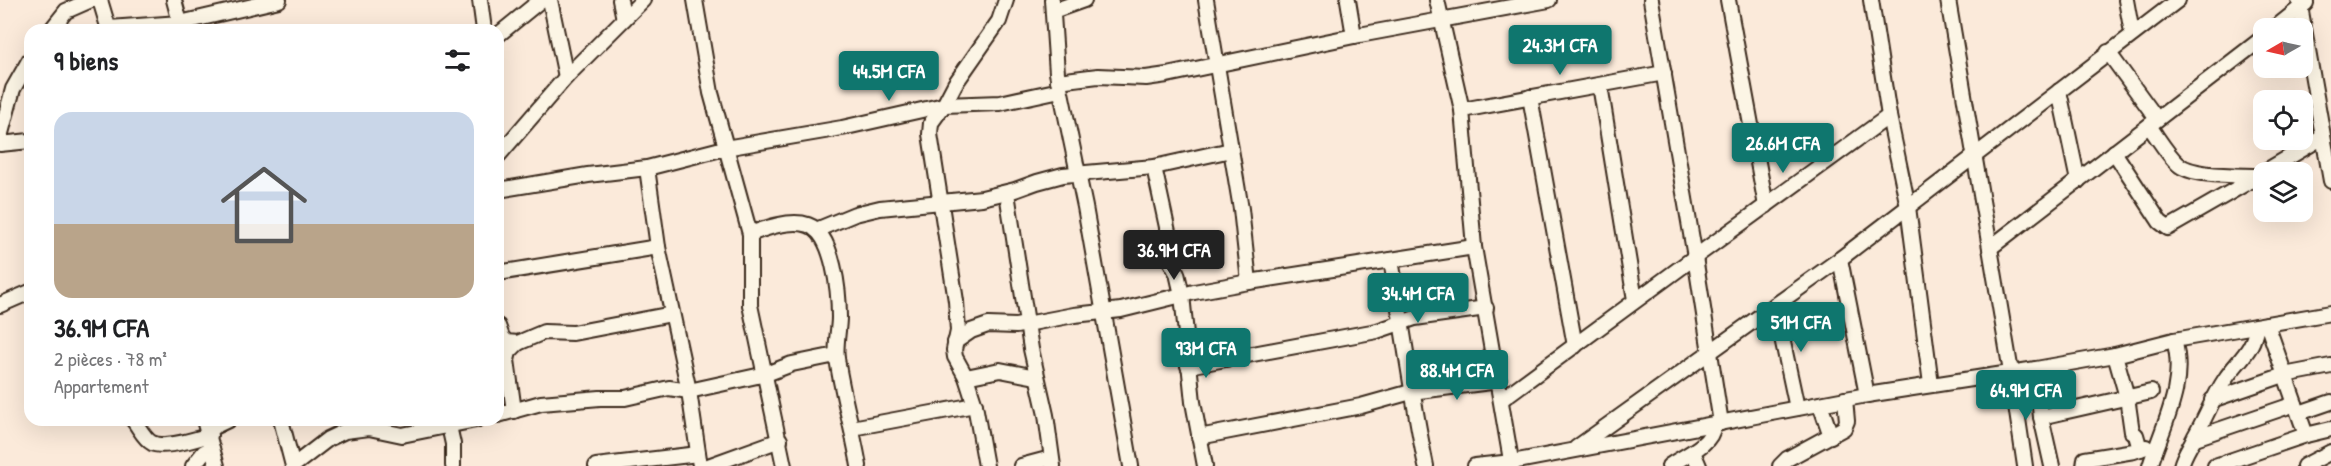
<!DOCTYPE html>
<html lang="fr">
<meta charset="utf-8">
<style>
:root{--surface:#fff;--page:#f6f6f6;--text:#202124;--muted:#757577;--line:#e0e0e0;--accent:#0f766e}
body{margin:0;font-family:"Patrick Hand",sans-serif;background:var(--page);color:var(--text);height:100vh;display:flex;flex-direction:column;font-size:22px;white-space:nowrap}
*{box-sizing:border-box;margin:0}
p{font-size:20px;color:var(--muted)}
.icon{flex:none;width:33px;height:33px;fill:none;stroke:currentColor;stroke-width:2;stroke-linecap:round;stroke-linejoin:round}
.map{position:relative;flex:1;overflow:hidden}
.drawer{position:absolute;left:24px;top:24px;width:480px;height:402px;display:flex;flex-direction:column;background:var(--surface);border-radius:18px;box-shadow:0 6px 24px #0002}
.drawer>*{flex:none}
.needle{width:39px;rotate:261deg}
.buttons{position:absolute;left:2253px;top:18px;display:grid;gap:12px}
.buttons a{display:grid;place-items:center;width:60px;height:60px;border-radius:12px;background:var(--surface);box-shadow:0 6px 24px #0002;font-size:30px}
.price{position:absolute;translate:-50% -51px;padding:0 14px;border-radius:6px;background:var(--accent);color:#fff;font-size:20px;line-height:39px;filter:drop-shadow(0 2px 3px #0008)}
.price::after{content:'';position:absolute;left:50%;top:36px;width:18px;height:14px;margin-left:-9px;background:inherit;clip-path:polygon(0 0,100% 0,50% 100%)}
.price.active{background:#222;color:#fff}
ul{padding:0;list-style:none}
li{display:grid;align-content:center;gap:12px;height:318px;padding:0 30px}
li+li{border-top:2px solid var(--line)}
li span{display:grid;place-items:center;height:186px;border-radius:18px;color:#555}
li>.icon{margin-inline-start:auto}
span .icon{width:108px;height:108px;fill:#fffc;stroke-width:1}
li b{font-size:26px}
h2{display:flex;justify-content:space-between;align-items:center;height:72px;padding:0 30px;font-size:26px}
.map>svg:first-child{display:block}
.lines{fill:none;stroke-linecap:round;stroke-linejoin:round}
.minor-casing{stroke:#3b2a1e;stroke-width:18}
.minor{stroke:#fcf5e5;stroke-width:14}
</style>
<div class="map">
<svg width="2331" height="466" viewBox="0 0 2331 466">
<rect width="100%" height="100%" fill="#fbeada"/>
<filter id="ink" filterUnits="userSpaceOnUse"><feTurbulence type="fractalNoise" baseFrequency=".0167" numOctaves="2"/><feDisplacementMap in="SourceGraphic" scale="12" xChannelSelector="R" yChannelSelector="G"/><feConvolveMatrix kernelMatrix="1 2 1 2 8 2 1 2 1" color-interpolation-filters="sRGB"/></filter>
<g filter="url(#ink)">
<g class="lines">
<defs>
<g id="minor">
<path d="M 100,0 L 109,30"/>
<path d="M 174,0 L 182,30"/>
<path d="M 480,0 L 484,30"/>
<path d="M 550,0 L 566,77"/>
<path d="M 620,0 L 624,19"/>
<path d="M 695,0 L 711,93 L 750,234 L 750,305 L 784,466"/>
<path d="M 1052,0 L 1057,73 L 1085,207 L 1131,466"/>
<path d="M 1206,0 L 1241,209 L 1249,282 L 1474,247"/>
<path d="M 1348,0 L 1354,36"/>
<path d="M 1437,0 L 1462,110 L 1474,247 L 1512,466"/>
<path d="M 1651,0 L 1695,257 L 1889,116"/>
<path d="M 1728,0 L 1766,206"/>
<path d="M 1871,0 L 1889,116 L 1908,207 L 1931,384"/>
<path d="M 1948,0 L 2011,372 L 2025,466"/>
<path d="M 2126,0 L 2132,33"/>
<path d="M 2299,0 L 2331,181"/>
<path d="M 1053,11 L 1084,0"/>
<path d="M 109,28 L 180,23 L 279,0"/>
<path d="M 2275,28 L 2306,3"/>
<path d="M 51,30 L 66,11 L 91,0"/>
<path d="M 498,35 L 541,0"/>
<path d="M 2108,52 L 2157,119"/>
<path d="M 1058,81 L 1098,76 L 1146,78 L 1167,75 L 1354,36 L 1549,0"/>
<path d="M 1600,85 L 1635,300"/>
<path d="M 2059,91 L 2078,181"/>
<path d="M 1530,97 L 1575,346"/>
<path d="M 1462,110 L 1664,73"/>
<path d="M 2149,126 C 2158,138 2167,154 2178,164 C 2192,177 2238,175 2258,176"/>
<path d="M 0,137 L 13,89 L 30,59"/>
<path d="M 0,144 L 30,141"/>
<path d="M 2114,152 L 2160,222 L 2168,228 L 2264,173"/>
<path d="M 498,156 L 566,77 L 643,0"/>
<path d="M 1154,167 L 1170,241 L 1167,255 L 1177,273 L 1182,295 L 1193,402 L 1205,466"/>
<path d="M 647,168 L 658,247 L 689,391 L 700,466"/>
<path d="M 2264,172 L 2323,137"/>
<path d="M 498,190 L 588,175 L 647,168 L 725,148 L 842,128 L 944,105 L 1000,103 L 1060,90"/>
<path d="M 1007,193 L 1031,349 L 1046,415 L 1053,466"/>
<path d="M 816,230 L 855,214 L 880,208 L 982,198 L 1015,190 L 1037,182 L 1063,175 L 1154,167 L 1231,150"/>
<path d="M 750,234 C 766,228 791,219 808,225 C 834,234 839,294 839,317 C 839,330 835,345 837,358 C 842,394 853,430 859,466"/>
<path d="M 1990,248 L 2264,37"/>
<path d="M 1840,259 L 1867,395"/>
<path d="M 1391,260 C 1403,329 1412,398 1426,466"/>
<path d="M 498,273 L 658,247"/>
<path d="M 0,305 L 30,292"/>
<path d="M 1775,305 L 1797,408"/>
<path d="M 2267,324 L 2306,435"/>
<path d="M 498,326 L 502,337 L 507,342 L 518,343 L 544,332 L 573,333 L 672,314"/>
<path d="M 955,342 L 971,331 L 988,325 L 1016,326 L 1074,315 L 1121,310 L 1194,292 L 1249,282"/>
<path d="M 2115,355 L 2127,397 L 2132,432 L 2136,435 L 2140,449"/>
<path d="M 1188,366 L 1377,331 L 1415,318 L 1486,308"/>
<path d="M 2036,369 L 2041,417 L 2052,466"/>
<path d="M 966,377 L 1000,370 L 1036,377"/>
<path d="M 1502,399 L 1695,257 L 1721,423"/>
<path d="M 2212,400 L 2284,375 L 2331,366"/>
<path d="M 1820,404 L 1831,436"/>
<path d="M 514,411 L 507,360 L 509,352 L 518,343"/>
<path d="M 2299,413 L 2331,402"/>
<path d="M 498,415 L 541,403 L 600,398 L 625,398 L 669,388 L 689,391 L 766,374 L 792,364 L 836,355"/>
<path d="M 2041,417 L 2151,392"/>
<path d="M 133,420 C 139,427 144,439 152,443 C 163,449 197,439 210,435"/>
<path d="M 204,420 L 217,466"/>
<path d="M 281,420 L 293,466"/>
<path d="M 449,426 L 453,444 L 453,466"/>
<path d="M 852,428 L 975,405"/>
<path d="M 207,430 L 228,420"/>
<path d="M 1199,437 L 1361,406 L 1411,392 L 1499,381"/>
<path d="M 2195,438 L 2295,404"/>
<path d="M 1576,448 L 1840,259 L 2178,0"/>
<path d="M 1693,452 L 1699,466"/>
<path d="M 193,466 L 204,452 L 212,449"/>
<path d="M 293,466 L 328,439 L 345,431 L 369,428 L 402,435 L 476,420"/>
<path d="M 596,466 L 698,454"/>
<path d="M 708,466 L 780,440"/>
<path d="M 986,466 L 975,405 L 966,377 L 955,357 L 954,350 L 958,331 L 956,301 L 930,134 L 931,123 L 944,105 L 955,84 L 999,21 L 1006,0"/>
<path d="M 1021,466 L 1051,458"/>
<path d="M 1475,466 L 1512,462 L 1867,395 L 2036,369 L 2115,355 L 2174,340 L 2331,313"/>
<path d="M 1669,466 C 1685,455 1711,446 1714,425"/>
<path d="M 1780,466 L 1787,459 L 1844,428 L 1847,421 L 1845,399"/>
<path d="M 2084,466 L 2085,459 L 2134,451 L 2146,447"/>
<path d="M 2150,466 C 2163,425 2187,384 2174,340"/>
<path d="M 2181,466 C 2184,454 2190,447 2195,436 C 2206,417 2213,397 2226,378 C 2238,360 2255,349 2256,326"/>
<path d="M 2215,466 L 2306,435 L 2331,429"/>
<path d="M 2304,466 L 2331,452"/>
</g>
</defs>
<use href="#minor" class="minor-casing"/>
<use href="#minor" class="minor"/>
</g>
</g>
</svg>
<div class="buttons">
<a><svg class="needle" viewBox="-14 -14 28 28"><path d="M0-13l5 13h-10z" fill="#e53935"/><path d="M0 13l5-13h-10z" fill="#757577"/></svg></a>
<a><svg class="icon" aria-label="locate" viewBox="0 0 24 24"><circle cx="12" cy="12" r="6"/><path d="M12 2v4M12 18v4M2 12h4M18 12h4"/></svg></a>
<a><svg class="icon" aria-label="layers" viewBox="0 0 24 24"><path d="M12 4l9 5-9 5-9-5zM3 14l9 5 9-5"/></svg></a>
</div>
<b class="price" style="left:1560px;top:76px">24.3M CFA</b>
<b class="price" style="left:889px;top:102px">44.5M CFA</b>
<b class="price" style="left:1783px;top:174px">26.6M CFA</b>
<b class="price active" style="left:1174px;top:281px">36.9M CFA</b>
<b class="price" style="left:1418px;top:324px">34.4M CFA</b>
<b class="price" style="left:1801px;top:353px">51M CFA</b>
<b class="price" style="left:1206px;top:379px">93M CFA</b>
<b class="price" style="left:1457px;top:401px">88.4M CFA</b>
<b class="price" style="left:2026px;top:421px">64.9M CFA</b>
<section class="drawer">
<h2>9 biens<svg class="icon" aria-label="filters" viewBox="0 0 24 24"><path d="M4 7h16M4 17h16"/><circle cx="9" cy="7" r="2"/><circle cx="15" cy="17" r="2"/></svg></h2>
<ul>
<li><span style="background:linear-gradient(#c9d6e8 60%,#b9a48a 0)"><svg class="icon" aria-label="home" viewBox="0 0 24 24"><path d="M3 11l9-7 9 7M6 9v11h12V9"/></svg></span><div><b>36.9M CFA</b><p>2 pièces · 78 m²</p><p>Appartement</p></div></li>
</ul>
</section>
</div>
